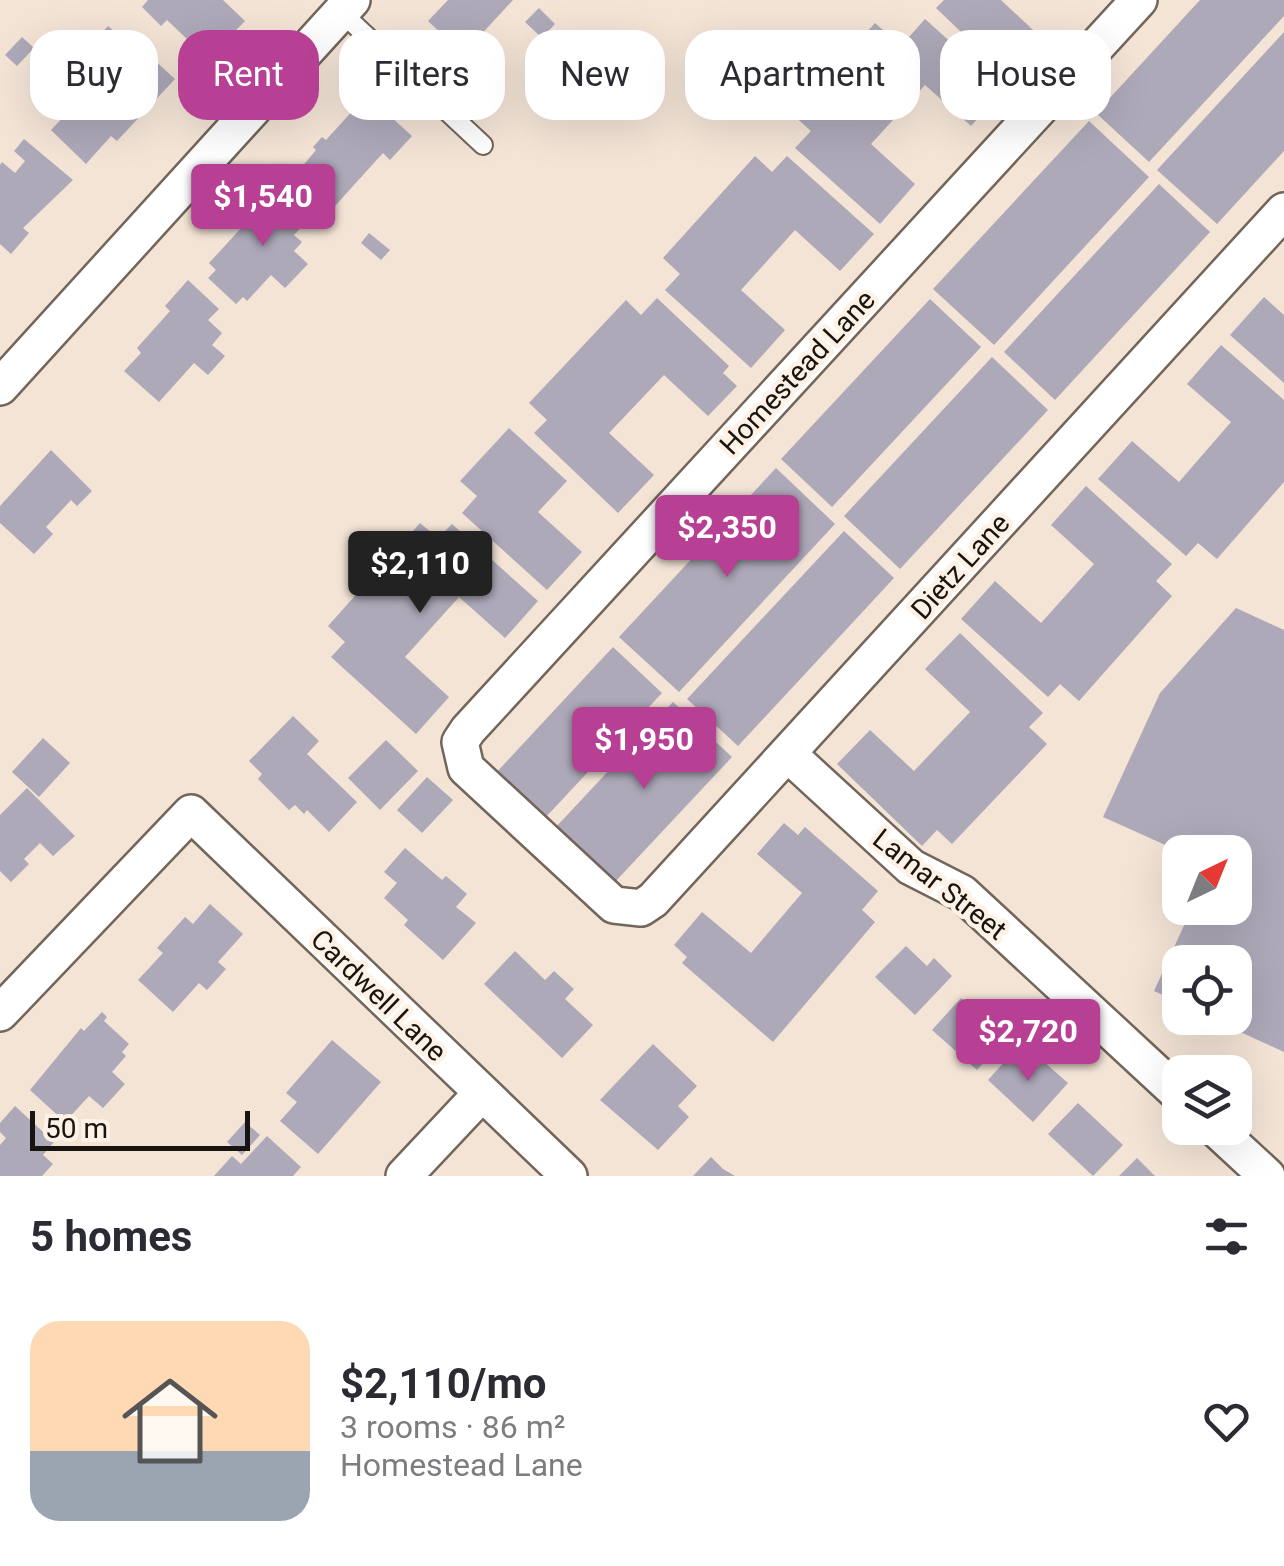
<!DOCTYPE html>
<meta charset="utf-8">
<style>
:root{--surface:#fff;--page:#f7f7f7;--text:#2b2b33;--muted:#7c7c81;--accent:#b74095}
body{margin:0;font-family:Roboto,sans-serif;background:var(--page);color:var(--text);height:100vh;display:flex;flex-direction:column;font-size:38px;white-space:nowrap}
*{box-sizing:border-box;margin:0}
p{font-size:32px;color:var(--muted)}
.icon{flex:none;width:55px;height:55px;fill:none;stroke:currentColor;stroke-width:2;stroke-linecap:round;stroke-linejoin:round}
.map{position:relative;height:1176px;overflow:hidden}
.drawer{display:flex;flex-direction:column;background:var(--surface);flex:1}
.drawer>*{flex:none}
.banner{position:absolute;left:30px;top:30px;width:1225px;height:90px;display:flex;gap:20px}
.needle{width:65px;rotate:43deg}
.tools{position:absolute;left:1162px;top:835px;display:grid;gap:20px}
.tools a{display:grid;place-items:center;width:90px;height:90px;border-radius:20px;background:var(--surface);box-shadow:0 10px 40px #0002;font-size:50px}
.scale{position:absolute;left:30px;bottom:25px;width:220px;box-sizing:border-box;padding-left:10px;border:5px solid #18140f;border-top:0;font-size:28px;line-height:35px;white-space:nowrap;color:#18140f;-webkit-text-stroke:8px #fef2e6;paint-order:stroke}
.price{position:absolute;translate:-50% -85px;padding:0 22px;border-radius:10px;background:var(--accent);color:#fff;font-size:32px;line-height:65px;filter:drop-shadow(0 2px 5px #0008)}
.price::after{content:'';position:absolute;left:50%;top:60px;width:30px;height:22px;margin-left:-15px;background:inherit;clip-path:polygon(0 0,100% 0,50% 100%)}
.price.current{background:#222;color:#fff}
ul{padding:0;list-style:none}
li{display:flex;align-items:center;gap:30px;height:250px;padding:0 30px}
li span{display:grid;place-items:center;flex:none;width:280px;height:200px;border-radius:30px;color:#555}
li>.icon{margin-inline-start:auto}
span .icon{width:120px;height:120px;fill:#fffc;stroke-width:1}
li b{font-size:42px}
h2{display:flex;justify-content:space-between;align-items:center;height:120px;padding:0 30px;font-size:42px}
.tag{padding:0 35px;border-radius:30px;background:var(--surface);box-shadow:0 10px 40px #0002;font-size:35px;line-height:90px}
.tag.current{background:var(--accent);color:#fff}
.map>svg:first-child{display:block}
.building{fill:#aea9b9}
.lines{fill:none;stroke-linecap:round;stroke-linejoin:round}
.service-casing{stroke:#726559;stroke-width:22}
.minor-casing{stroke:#726559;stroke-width:40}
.service{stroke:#fff;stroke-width:18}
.minor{stroke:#fff;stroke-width:35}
.labels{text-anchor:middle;stroke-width:9;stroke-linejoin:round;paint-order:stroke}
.street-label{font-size:28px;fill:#18140f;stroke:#fef2e6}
</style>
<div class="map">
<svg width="1284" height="1176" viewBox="0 0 1284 1176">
<rect width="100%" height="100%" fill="#f3e4d6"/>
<g class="building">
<path d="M 148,0 L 223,0 L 245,21 L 208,59 L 167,20 L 161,26 L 142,7 Z"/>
<path d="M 448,0 L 513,0 L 463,54 L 428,21 Z"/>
<path d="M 944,0 L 1001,0 L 1048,44 L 1012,81 L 936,8 Z"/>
<path d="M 1200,0 L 1284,0 L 1284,16 L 1149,162 L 1096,113 Z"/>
<path d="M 539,8 L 555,24 L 542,38 L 525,22 Z"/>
<path d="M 925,19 L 1004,90 L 971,126 L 925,85 L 871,144 L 915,184 L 880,224 L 795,148 L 811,131 L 792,114 L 875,23 L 901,46 Z"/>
<path d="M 108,26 L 128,43 L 119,54 L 99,36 Z"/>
<path d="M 1284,32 L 1284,151 L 1217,224 L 1157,170 Z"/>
<path d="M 22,37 L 34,48 L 17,66 L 5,55 Z"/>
<path d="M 140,47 L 175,79 L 117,141 L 111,136 L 86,164 L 51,130 L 104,74 L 110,80 Z"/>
<path d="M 367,95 L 412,136 L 390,160 L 383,153 L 334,207 L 307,183 L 312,178 L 301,168 L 316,150 L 313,147 L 322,137 L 326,140 Z"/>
<path d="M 1089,121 L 1149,177 L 994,345 L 933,289 Z"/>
<path d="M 24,139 L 73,180 L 23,228 L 29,233 L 11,254 L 0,244 L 0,165 L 2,162 L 15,173 L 25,161 L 14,151 Z"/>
<path d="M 755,156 L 772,172 L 787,156 L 874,234 L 840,271 L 795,230 L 741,290 L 785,330 L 751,368 L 665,290 L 680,274 L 663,258 Z"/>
<path d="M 1159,184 L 1210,232 L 1055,400 L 1004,352 Z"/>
<path d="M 281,185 L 313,215 L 294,235 L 302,242 L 294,251 L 308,264 L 285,288 L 271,275 L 247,301 L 243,297 L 236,304 L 208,278 L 216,270 L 209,263 Z"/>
<path d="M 369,233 L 390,250 L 381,260 L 361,243 Z"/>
<path d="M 188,280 L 219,309 L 208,320 L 222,333 L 212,345 L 225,356 L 208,375 L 194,363 L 159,402 L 124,371 L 141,353 L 137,348 L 170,311 L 165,306 Z"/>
<path d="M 1264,297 L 1284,315 L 1284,383 L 1230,335 Z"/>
<path d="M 657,298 L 729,366 L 723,373 L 737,386 L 708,416 L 664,375 L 609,433 L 654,475 L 618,513 L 534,433 L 547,420 L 529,403 L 626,300 L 641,315 Z"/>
<path d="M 930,299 L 981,347 L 832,507 L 781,459 Z"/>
<path d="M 1221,345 L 1284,400 L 1284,482 L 1217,559 L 1198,543 L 1186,556 L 1098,479 L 1132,441 L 1179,482 L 1231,422 L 1187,384 Z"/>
<path d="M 992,357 L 1048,410 L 900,569 L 844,516 Z"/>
<path d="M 509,428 L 567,481 L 538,512 L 582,552 L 547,590 L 462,513 L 477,496 L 460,481 Z"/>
<path d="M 51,450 L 92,491 L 77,506 L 71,500 L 46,527 L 53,534 L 34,554 L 0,523 L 0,506 Z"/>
<path d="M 776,468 L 835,524 L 679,692 L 619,637 Z"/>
<path d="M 1086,486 L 1172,564 L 1156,581 L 1172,596 L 1079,701 L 1060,684 L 1048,697 L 961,619 L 995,581 L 1041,623 L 1094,564 L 1051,525 Z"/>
<path d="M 420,523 L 438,538 L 452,524 L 538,601 L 505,638 L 459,597 L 405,657 L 449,697 L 416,734 L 331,657 L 345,642 L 328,626 Z"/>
<path d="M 844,531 L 894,578 L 738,746 L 687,699 Z"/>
<path d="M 1236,608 L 1284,630 L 1284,1052 L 1210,1018 L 1235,1018 L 1235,962 L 1180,962 L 1180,1003 L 1154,991 L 1192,908 L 1235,908 L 1235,852 L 1181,852 L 1103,817 L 1160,693 Z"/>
<path d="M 960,633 L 1043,713 L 1029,727 L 1047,744 L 952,844 L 937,830 L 922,846 L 837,764 L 870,730 L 914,771 L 970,712 L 925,669 Z"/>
<path d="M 613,647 L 662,693 L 544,819 L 495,774 Z"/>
<path d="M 673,702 L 732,757 L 614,883 L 555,828 Z"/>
<path d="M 293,716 L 319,741 L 307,754 L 357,802 L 329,832 L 307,810 L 304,814 L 295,805 L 289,810 L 258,779 L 262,774 L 249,761 Z"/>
<path d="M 43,738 L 70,763 L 39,797 L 12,772 Z"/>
<path d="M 386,740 L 418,771 L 380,810 L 348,778 Z"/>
<path d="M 427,777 L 453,800 L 422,833 L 397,810 Z"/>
<path d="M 27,788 L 75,836 L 53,856 L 40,843 L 24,859 L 29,864 L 11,882 L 0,871 L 0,815 Z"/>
<path d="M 784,823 L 798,835 L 805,827 L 878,891 L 862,910 L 875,922 L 773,1042 L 682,963 L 687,957 L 674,945 L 702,912 L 751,953 L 802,893 L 757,854 Z"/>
<path d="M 405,848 L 442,880 L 446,876 L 467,894 L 456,907 L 476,923 L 443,960 L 404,925 L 408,920 L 384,898 L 397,883 L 384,872 Z"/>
<path d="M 210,904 L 243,934 L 218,962 L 226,969 L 207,990 L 199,983 L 173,1012 L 138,980 L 163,953 L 157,948 L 185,917 L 193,924 Z"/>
<path d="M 906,946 L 927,966 L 934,958 L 952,976 L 915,1015 L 875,977 Z"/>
<path d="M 515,951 L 545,980 L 554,971 L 574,989 L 565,999 L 593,1025 L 562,1058 L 484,984 Z"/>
<path d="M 961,998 L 982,1016 L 988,1010 L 1012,1031 L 977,1070 L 932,1030 Z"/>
<path d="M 102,1012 L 107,1017 L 104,1021 L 129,1044 L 122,1052 L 126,1056 L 112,1072 L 125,1084 L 103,1108 L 89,1096 L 65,1122 L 30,1090 L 81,1028 L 84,1031 Z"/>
<path d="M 332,1040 L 381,1082 L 318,1154 L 280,1121 L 297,1102 L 286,1093 Z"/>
<path d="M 653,1044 L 697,1086 L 678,1106 L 689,1117 L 658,1150 L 600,1100 Z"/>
<path d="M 1016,1049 L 1037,1067 L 1043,1061 L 1068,1083 L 1033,1122 L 988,1080 Z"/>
<path d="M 1078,1103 L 1123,1145 L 1093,1176 L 1048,1134 Z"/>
<path d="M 15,1106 L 54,1142 L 43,1155 L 53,1164 L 42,1176 L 0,1176 L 0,1145 L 6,1138 L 0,1132 L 0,1123 Z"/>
<path d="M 245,1122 L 260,1135 L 242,1155 L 227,1142 Z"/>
<path d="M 267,1136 L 301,1167 L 293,1176 L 214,1176 L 232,1156 L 241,1164 Z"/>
<path d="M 711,1157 L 723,1169 L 735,1176 L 693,1176 Z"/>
<path d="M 1137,1158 L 1155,1176 L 1119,1176 Z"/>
</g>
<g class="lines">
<defs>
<path id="service" d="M 342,13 L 483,145"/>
<g id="minor">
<path d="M 1139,0 L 468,730 L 460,742 L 466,768 L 614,905 L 641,908 L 653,900 L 1284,211"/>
<path d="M 0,387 L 352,0"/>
<path d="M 788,754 L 911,867 L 962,893 L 1180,1095"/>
<path d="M 0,1013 L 191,813 L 569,1176"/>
<path d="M 1215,1128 L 1267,1176"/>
<path d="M 404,1176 L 481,1094"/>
</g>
</defs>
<use href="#service" class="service-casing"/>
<use href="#minor" class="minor-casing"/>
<use href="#service" class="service"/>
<use href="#minor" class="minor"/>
</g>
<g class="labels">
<g class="street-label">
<text transform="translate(797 372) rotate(-47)" y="10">Homestead Lane</text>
<text transform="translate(960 566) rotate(-48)" y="10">Dietz Lane</text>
<text transform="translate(940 884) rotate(38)" y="10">Lamar Street</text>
<text transform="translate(379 995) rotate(44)" y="10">Cardwell Lane</text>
</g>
</g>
</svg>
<div class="tools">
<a><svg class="needle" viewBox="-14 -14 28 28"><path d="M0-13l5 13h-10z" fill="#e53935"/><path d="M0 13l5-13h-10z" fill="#7c7c81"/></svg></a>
<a><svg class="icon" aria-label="locate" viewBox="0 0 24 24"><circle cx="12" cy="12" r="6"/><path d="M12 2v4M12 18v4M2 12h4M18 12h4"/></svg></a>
<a><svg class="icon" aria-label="layers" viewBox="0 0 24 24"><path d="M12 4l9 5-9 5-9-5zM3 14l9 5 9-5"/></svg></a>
</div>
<div class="scale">50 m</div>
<b class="price" style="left:263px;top:249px">$1,540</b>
<b class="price" style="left:727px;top:580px">$2,350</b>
<b class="price current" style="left:420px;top:616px">$2,110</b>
<b class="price" style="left:644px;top:792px">$1,950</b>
<b class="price" style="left:1028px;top:1084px">$2,720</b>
<div class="banner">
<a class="tag">Buy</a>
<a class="tag current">Rent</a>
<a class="tag">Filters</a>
<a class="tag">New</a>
<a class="tag">Apartment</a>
<a class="tag">House</a>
</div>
</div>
<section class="drawer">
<h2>5 homes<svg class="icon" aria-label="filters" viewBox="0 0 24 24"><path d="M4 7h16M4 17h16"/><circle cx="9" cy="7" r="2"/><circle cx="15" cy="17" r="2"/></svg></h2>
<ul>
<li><span style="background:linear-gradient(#ffd9b3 65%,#9aa5b1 0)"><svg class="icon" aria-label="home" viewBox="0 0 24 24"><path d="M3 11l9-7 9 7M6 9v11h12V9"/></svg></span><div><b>$2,110/mo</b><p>3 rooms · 86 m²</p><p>Homestead Lane</p></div><svg class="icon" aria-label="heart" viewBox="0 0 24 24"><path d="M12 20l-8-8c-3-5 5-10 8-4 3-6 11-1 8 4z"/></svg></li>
</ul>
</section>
